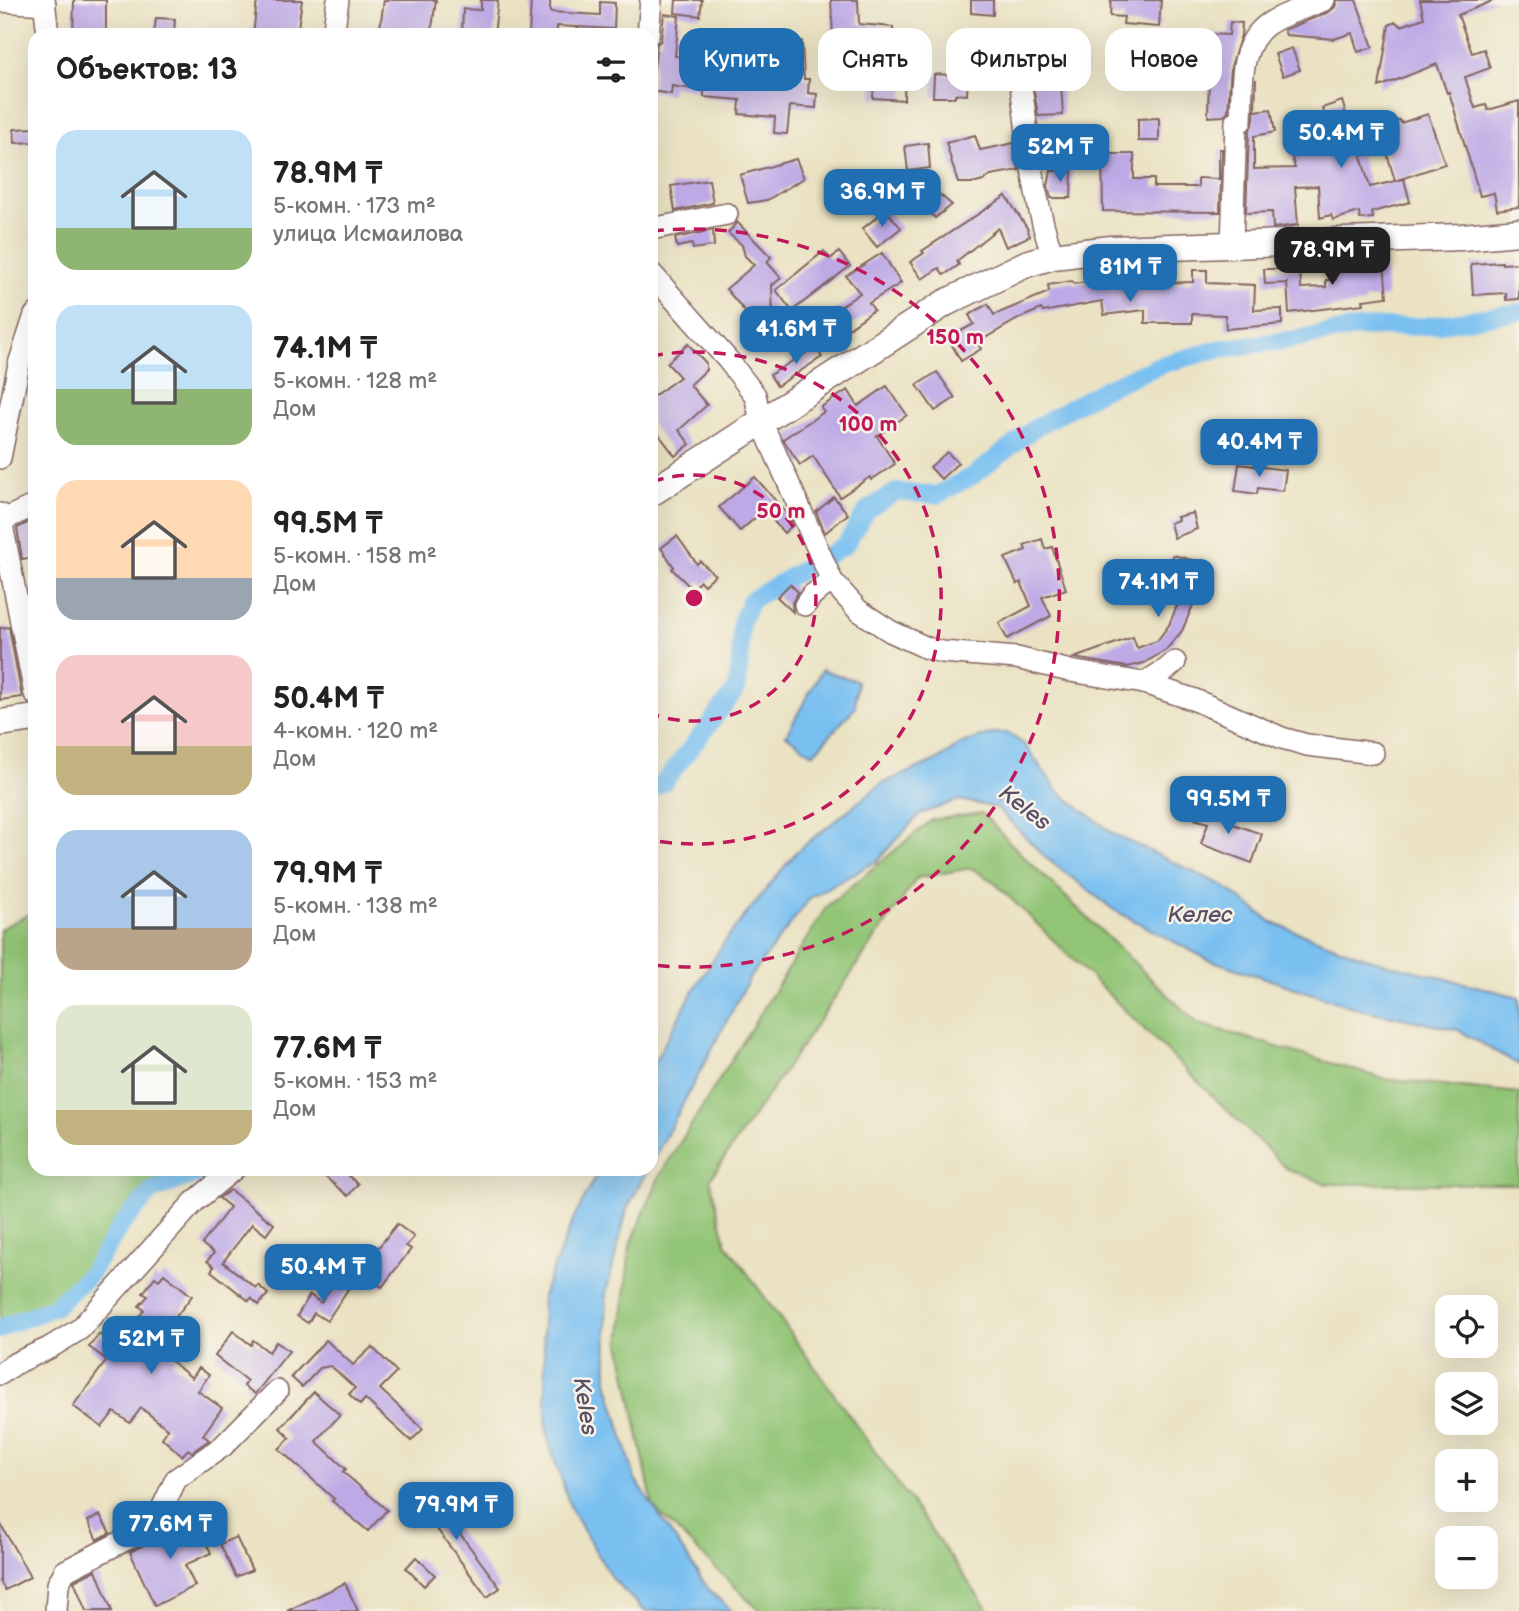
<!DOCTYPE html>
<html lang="ru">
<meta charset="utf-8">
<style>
:root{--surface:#fff;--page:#f2f2f2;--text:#222;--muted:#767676;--accent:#1f6fb2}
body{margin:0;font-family:"Balsamiq Sans",sans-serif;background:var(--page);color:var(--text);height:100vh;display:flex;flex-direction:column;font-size:26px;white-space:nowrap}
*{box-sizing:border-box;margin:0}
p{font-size:23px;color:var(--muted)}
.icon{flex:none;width:38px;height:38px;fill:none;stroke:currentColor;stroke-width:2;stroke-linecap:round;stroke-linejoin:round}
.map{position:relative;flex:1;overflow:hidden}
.side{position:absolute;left:28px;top:28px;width:630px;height:1148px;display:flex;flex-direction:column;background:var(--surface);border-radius:21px;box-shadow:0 7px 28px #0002}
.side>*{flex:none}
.guide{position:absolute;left:679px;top:28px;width:665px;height:63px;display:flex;gap:14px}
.controls{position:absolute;left:1435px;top:1295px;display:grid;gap:14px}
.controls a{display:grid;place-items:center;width:63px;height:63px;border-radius:14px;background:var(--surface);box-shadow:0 7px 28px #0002;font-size:35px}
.price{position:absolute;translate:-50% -60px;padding:0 16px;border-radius:14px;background:var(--accent);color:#fff;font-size:23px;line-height:46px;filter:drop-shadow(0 2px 4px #0008)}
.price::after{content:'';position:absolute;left:50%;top:42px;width:21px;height:16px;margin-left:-10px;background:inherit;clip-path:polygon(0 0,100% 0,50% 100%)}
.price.active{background:#222;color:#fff}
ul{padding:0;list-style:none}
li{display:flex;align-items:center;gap:21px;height:175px;padding:0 28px}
li span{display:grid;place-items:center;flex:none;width:196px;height:140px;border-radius:21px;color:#555}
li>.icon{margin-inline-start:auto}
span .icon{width:84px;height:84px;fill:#fffc;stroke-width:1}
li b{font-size:30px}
h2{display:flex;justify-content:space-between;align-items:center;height:84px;padding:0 28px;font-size:30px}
.pill{padding:0 24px;border-radius:21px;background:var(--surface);box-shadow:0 7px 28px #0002;font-size:24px;line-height:63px}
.pill.active{background:var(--accent);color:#fff}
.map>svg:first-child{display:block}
.green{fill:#91c475;stroke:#6e7250;stroke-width:2}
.water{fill:#79c0f1;stroke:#62708e;stroke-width:2}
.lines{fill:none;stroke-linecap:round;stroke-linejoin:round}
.canal{stroke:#79c0f1;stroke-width:18}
.building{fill:#bda9e6}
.minor-casing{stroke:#826360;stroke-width:24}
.major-casing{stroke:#826360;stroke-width:29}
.minor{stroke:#fff;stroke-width:21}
.major{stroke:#fff;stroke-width:26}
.ring{fill:none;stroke:#c2185b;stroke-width:3.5;stroke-dasharray:12 9}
.labels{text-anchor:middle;stroke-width:5;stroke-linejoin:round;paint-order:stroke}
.water-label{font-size:23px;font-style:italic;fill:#584f66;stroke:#f7f3e8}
.centre{fill:#c2185b;stroke:#f7f3e8;stroke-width:3.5}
.ring-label{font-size:21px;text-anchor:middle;font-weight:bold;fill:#c2185b;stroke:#f7f3e8;stroke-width:5;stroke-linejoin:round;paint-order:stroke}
</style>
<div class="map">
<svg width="1519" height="1611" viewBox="0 0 1519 1611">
<rect width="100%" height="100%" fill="#f7f3e8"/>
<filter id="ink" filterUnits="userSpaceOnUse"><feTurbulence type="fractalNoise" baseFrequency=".0143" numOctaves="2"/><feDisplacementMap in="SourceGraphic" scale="14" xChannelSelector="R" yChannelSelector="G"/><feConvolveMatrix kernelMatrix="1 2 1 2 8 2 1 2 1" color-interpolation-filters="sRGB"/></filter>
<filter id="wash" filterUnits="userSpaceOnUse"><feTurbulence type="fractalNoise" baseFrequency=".00686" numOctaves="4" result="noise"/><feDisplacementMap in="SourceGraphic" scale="28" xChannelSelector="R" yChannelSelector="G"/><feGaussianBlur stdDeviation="1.57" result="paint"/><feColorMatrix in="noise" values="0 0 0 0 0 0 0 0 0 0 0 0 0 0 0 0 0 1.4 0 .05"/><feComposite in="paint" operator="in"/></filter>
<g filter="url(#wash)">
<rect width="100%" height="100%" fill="#eae2c2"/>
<g class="green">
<path d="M 982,813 L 1018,851 L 1197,1023 L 1384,1079 L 1519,1093 L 1519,1184 L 1327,1184 L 1287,1169 L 994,882 L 971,868 L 917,878 L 710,1179 L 726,1243 L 989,1611 L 760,1611 L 653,1507 L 620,1343 L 630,1246 L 660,1175 L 827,906 L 932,820 Z"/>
<path d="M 35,911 L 35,1169 L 200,1169 L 146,1190 L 127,1210 L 95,1256 L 66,1293 L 0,1322 L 0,929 Z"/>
</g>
<g class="water">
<path d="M 822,670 L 857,681 L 855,708 L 813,754 L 786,735 Z"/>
<path d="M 996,733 L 1007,733 L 1024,744 L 1058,791 L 1115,835 L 1222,885 L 1273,923 L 1376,961 L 1519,997 L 1519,1065 L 1458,1030 L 1359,1009 L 1207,959 L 1114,910 L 1046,858 L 997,808 L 959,800 L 920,814 L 877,861 L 811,897 L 750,977 L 651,1164 L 651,1068 L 696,986 L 727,938 L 797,851 L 881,784 L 941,758 L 962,743 Z"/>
<path d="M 600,1169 L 648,1169 L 627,1209 L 606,1293 L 607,1381 L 635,1479 L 709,1590 L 732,1611 L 644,1611 L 611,1577 L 571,1509 L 547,1436 L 542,1296 L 574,1218 Z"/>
</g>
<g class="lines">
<g class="canal">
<path d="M 828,555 L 845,545 L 868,509 L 896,492 L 937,495 L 974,475 L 1036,427 L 1104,389 L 1160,365 L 1219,349 L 1289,340 L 1357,328 L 1426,326 L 1519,312"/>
<path d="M 651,790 L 665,781 L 736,690 L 740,664 L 741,623 L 750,601 L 818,560"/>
<path d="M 0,1330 L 5,1326 L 54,1307 L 90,1274 L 122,1224 L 152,1191 L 208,1169"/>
</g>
</g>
<g id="blocks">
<g class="building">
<path d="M 74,0 L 106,0 L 106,35 L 73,35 Z"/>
<path d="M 257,0 L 302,0 L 297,35 L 253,35 Z"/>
<path d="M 384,0 L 436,0 L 431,35 L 379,35 Z"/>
<path d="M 481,0 L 498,0 L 494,35 L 462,35 L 463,9 L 481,10 Z"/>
<path d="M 531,0 L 550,0 L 550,12 L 600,15 L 600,2 L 615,3 L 614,29 L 557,26 L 557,35 L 529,35 Z"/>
<path d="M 676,0 L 702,0 L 700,16 L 675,13 Z"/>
<path d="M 831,0 L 858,0 L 859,24 L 893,27 L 892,64 L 905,64 L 904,100 L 873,98 L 874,79 L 855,77 L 856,64 L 871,65 L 874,35 L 833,37 Z"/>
<path d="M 971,0 L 993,0 L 993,15 L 971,13 Z"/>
<path d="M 1111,0 L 1161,0 L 1159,27 L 1123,24 L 1124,17 L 1110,16 Z"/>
<path d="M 1337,0 L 1356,0 L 1373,47 L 1358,52 L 1352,33 L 1334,39 L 1286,35 L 1284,30 L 1329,12 L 1335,7 Z"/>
<path d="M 1420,0 L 1495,0 L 1458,15 L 1472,53 L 1484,49 L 1490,68 L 1465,77 L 1475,108 L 1486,105 L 1488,110 L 1519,101 L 1519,207 L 1497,210 L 1494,193 L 1480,196 L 1449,92 L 1447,93 L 1437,64 L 1379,87 L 1389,25 L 1396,22 L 1401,26 L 1424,18 Z"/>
<path d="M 664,14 L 679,16 L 675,56 L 696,59 L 694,71 L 745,75 L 745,41 L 776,42 L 776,32 L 791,32 L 791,42 L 802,41 L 804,79 L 809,79 L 808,93 L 817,94 L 816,108 L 790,106 L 787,134 L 774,133 L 775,117 L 739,114 L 740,100 L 704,97 L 704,91 L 672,86 L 671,94 L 651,91 L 657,44 L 661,40 Z"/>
<path d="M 156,18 L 175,19 L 174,35 L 154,35 Z"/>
<path d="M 1230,22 L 1242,23 L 1241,35 L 1231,67 L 1228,111 L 1224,116 L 1208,117 L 1210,34 L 1229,35 Z"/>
<path d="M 1292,48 L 1300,70 L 1283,76 L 1275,54 Z"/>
<path d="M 1085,57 L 1086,72 L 1067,73 L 1061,83 L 1063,115 L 1038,116 L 1031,72 L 1040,71 L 1040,64 L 1064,63 L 1064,58 Z"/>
<path d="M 934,74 L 968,76 L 967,95 L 955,94 L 955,97 L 933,97 Z"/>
<path d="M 1256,79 L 1255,111 L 1271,109 L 1275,132 L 1254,136 L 1254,169 L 1295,168 L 1289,148 L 1400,120 L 1401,123 L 1428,114 L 1445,164 L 1395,181 L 1386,150 L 1361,156 L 1370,187 L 1404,179 L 1410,202 L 1372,212 L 1373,218 L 1360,219 L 1359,212 L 1333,220 L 1331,215 L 1320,218 L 1318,186 L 1295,187 L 1298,225 L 1273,228 L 1272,212 L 1246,213 L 1249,131 L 1254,121 Z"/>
<path d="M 1342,101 L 1346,114 L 1327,122 L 1322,108 Z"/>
<path d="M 1159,118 L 1159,141 L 1138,141 L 1138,119 Z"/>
<path d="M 35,128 L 35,142 L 15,143 L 14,129 Z"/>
<path d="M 975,135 L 980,150 L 1014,143 L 1019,170 L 991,175 L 983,181 L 976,183 L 958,183 L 946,143 Z"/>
<path d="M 928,143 L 930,168 L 908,171 L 905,146 Z"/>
<path d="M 1219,149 L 1222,149 L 1220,212 L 1103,211 L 1102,154 L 1134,154 L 1134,179 L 1154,179 L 1154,187 L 1198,187 L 1198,178 L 1219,179 Z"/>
<path d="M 796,159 L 804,178 L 767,200 L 748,203 L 740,175 Z"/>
<path d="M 1051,171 L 1072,171 L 1071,198 L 1051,198 L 1048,186 Z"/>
<path d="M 709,180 L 713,203 L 675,211 L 671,186 Z"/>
<path d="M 931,187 L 952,205 L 935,218 L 917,201 Z"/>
<path d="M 1006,196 L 1027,228 L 1030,236 L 1006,247 L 998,228 L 957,261 L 959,265 L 944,275 L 939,268 L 922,279 L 910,262 L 924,253 L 922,251 Z"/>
<path d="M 886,210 L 901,228 L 877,247 L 862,229 Z"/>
<path d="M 737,222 L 771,257 L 767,262 L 781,278 L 773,285 L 772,284 L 773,320 L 761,330 L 726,289 L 754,265 L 745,256 L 742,245 L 728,233 Z"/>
<path d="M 713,230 L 714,246 L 693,249 L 692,244 L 677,247 L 675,238 Z"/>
<path d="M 824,251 L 830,259 L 839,252 L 850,266 L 792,311 L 776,290 Z"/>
<path d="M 882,253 L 901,283 L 869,303 L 874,310 L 839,335 L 826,317 L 860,293 L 846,276 Z"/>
<path d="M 1502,262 L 1502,264 L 1519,263 L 1519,299 L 1506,300 L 1506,293 L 1473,295 L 1471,264 Z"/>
<path d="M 1358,264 L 1384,264 L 1387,297 L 1363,300 L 1364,304 L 1289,313 L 1287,283 L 1265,284 L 1264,269 L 1300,269 L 1301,288 L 1326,287 L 1326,280 L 1336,279 L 1335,266 Z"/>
<path d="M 1145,268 L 1163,268 L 1163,283 L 1193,282 L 1193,270 L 1207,270 L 1207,283 L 1255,285 L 1254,310 L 1282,309 L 1282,324 L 1226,329 L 1225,315 L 1192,314 L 1192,323 L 1145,323 L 1145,310 L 1104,315 L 1102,301 L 1043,312 L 1041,309 L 1020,318 L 980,341 L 978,344 L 981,349 L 961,361 L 948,338 L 974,324 L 969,315 L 988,304 L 994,315 L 1049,292 L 1048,285 L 1072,281 L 1074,284 L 1113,278 L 1112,272 L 1145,271 Z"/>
<path d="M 688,344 L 706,363 L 706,370 L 690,385 L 707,405 L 679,430 L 690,444 L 675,456 L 651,424 L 651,398 L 680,377 L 667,363 Z"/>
<path d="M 815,347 L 822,357 L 777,386 L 770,375 Z"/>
<path d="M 937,372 L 955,398 L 935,411 L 917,385 Z"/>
<path d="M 887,386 L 907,415 L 877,436 L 895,464 L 871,480 L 870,477 L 840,497 L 813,456 L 800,465 L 783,439 L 824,412 L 821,407 L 848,390 L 858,406 Z"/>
<path d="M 947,452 L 958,463 L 941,479 L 930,467 Z"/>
<path d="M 1239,464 L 1286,470 L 1283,491 L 1258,488 L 1257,494 L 1235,491 Z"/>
<path d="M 755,477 L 789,516 L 793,525 L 784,533 L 764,510 L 740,531 L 719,507 Z"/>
<path d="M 834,497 L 848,514 L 825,533 L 816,512 Z"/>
<path d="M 1193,513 L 1197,529 L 1174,538 L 1170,523 L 1178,520 L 1177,517 Z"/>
<path d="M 35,519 L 35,557 L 22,559 L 17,528 Z"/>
<path d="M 677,536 L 697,564 L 700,561 L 715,575 L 704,585 L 700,581 L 692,589 L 672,569 L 674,567 L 661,548 Z"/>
<path d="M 1042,539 L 1045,549 L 1052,547 L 1066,589 L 1042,597 L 1051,616 L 1007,639 L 999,623 L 1031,606 L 1021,582 L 1017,584 L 1005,558 L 1026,550 L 1024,545 Z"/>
<path d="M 1173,555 L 1204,563 L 1193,605 L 1182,631 L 1166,650 L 1144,663 L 1127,667 L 1074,658 L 1133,637 L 1137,648 L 1157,641 L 1169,625 L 1181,596 L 1163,591 Z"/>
<path d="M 790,584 L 798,592 L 792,603 L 793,612 L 777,597 Z"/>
<path d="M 9,627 L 22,697 L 0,700 L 0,628 Z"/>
<path d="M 1200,806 L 1229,817 L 1227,822 L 1262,834 L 1252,863 L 1201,844 L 1208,823 L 1195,819 Z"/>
<path d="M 316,1169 L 340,1169 L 358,1184 L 348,1196 Z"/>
<path d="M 230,1190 L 274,1224 L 266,1235 L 252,1224 L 223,1262 L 256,1288 L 258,1285 L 268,1294 L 259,1305 L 251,1298 L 249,1301 L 211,1271 L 214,1267 L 207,1261 L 214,1253 L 202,1244 L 230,1207 L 219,1198 Z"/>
<path d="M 397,1224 L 414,1237 L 406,1246 L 411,1249 L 382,1287 L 360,1271 Z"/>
<path d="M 164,1274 L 192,1296 L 156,1342 L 175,1357 L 172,1362 L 192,1378 L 199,1368 L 209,1375 L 198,1391 L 222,1408 L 203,1435 L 209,1440 L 192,1452 L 188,1449 L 182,1456 L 162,1438 L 168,1429 L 141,1408 L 130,1423 L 114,1412 L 102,1427 L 73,1406 L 107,1360 L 89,1347 L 99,1334 L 117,1347 L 144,1310 L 139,1306 L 148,1296 L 143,1293 L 155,1277 L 159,1280 Z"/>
<path d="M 335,1281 L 348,1289 L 327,1321 L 314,1313 L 308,1323 L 297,1316 L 310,1295 L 321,1303 Z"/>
<path d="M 233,1331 L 251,1345 L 253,1340 L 269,1352 L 276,1342 L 289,1351 L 255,1394 L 244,1386 L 247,1381 L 215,1356 Z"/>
<path d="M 326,1340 L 353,1365 L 372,1347 L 397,1372 L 380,1389 L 423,1429 L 411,1441 L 365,1399 L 360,1405 L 349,1394 L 355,1388 L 331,1366 L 320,1368 L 302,1387 L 291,1377 Z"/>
<path d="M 314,1392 L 340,1415 L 316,1441 L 346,1469 L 343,1472 L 387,1510 L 368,1531 L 332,1501 L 334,1499 L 279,1449 L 290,1438 L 280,1428 Z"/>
<path d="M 425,1486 L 500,1588 L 487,1597 L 412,1495 Z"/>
<path d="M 100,1515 L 110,1533 L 97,1540 L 88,1521 Z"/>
<path d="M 195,1518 L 211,1553 L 185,1565 L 195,1586 L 155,1606 L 130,1552 Z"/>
<path d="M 0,1523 L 30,1577 L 5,1590 L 0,1581 Z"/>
<path d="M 236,1537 L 252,1570 L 236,1577 L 220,1544 Z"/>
<path d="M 416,1557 L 435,1575 L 424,1586 L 406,1568 Z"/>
<path d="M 96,1570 L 112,1611 L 86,1611 L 74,1581 Z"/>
<path d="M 345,1583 L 358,1611 L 287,1611 Z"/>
</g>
</g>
</g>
<g filter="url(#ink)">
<use href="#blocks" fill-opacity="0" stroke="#826360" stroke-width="2"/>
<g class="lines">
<defs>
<g id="minor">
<path d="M 44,0 L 48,35"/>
<path d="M 0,1 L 45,4"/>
<path d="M 333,35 L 338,0"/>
<path d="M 648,35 L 651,0"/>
<path d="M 1020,79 C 1029,139 1032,199 1053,256"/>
<path d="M 651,229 L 727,214"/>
<path d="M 1232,245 L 1236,121 L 1241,121 C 1243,88 1237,46 1268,24 C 1284,13 1307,8 1324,0"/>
<path d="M 651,273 L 728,360 L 755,395 L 761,421 L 832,581 L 858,610 L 890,631 L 927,648 L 942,652 L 1017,658 L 1070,671 L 1144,683 L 1195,700 L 1282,738 L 1307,745 L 1373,753"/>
<path d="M 0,458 L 19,364 L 35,315"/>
<path d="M 0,514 L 35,694"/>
<path d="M 3,520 L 35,505"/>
<path d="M 805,605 L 812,595 L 832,581"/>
<path d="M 1144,683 L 1167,669 L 1175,662"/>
<path d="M 0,1374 L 16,1363 L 49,1348 L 80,1329 L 194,1202 L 234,1169"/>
<path d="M 56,1611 L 58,1584 L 65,1571 L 150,1527 L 157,1519 L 176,1479 L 223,1446 L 277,1391"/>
</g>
<g id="major">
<path d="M 651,493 L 945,303 L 1026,264 L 1053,256 L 1111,249 L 1462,237 L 1519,232"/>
<path d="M 0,723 L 35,718"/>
</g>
</defs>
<use href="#minor" class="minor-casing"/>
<use href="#major" class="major-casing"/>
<use href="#minor" class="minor"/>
<use href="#major" class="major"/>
</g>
</g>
<g class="ring">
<path d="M652 482A123 123 0 1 1 652 714"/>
<path d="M651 356A246 246 0 1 1 651 840"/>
<path d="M652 231A369 369 0 1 1 652 965"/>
</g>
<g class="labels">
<g class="water-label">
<text transform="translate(1025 807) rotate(38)" y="8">Keles</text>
<text x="1200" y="922">Келес</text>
<text transform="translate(586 1406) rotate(81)" y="8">Keles</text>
</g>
</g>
<circle cx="694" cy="598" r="10" class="centre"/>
<g class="ring-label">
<text x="955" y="344">150 m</text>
<text x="868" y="431">100 m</text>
<text x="781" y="518">50 m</text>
</g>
</svg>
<div class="controls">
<a><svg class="icon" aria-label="locate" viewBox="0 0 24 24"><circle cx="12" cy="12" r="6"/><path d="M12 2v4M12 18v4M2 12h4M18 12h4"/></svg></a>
<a><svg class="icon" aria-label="layers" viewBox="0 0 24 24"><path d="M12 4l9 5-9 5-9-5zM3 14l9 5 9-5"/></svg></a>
<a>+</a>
<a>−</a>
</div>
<b class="price" style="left:1341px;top:170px">50.4M ₸</b>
<b class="price" style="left:1060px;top:184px">52M ₸</b>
<b class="price" style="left:882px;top:229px">36.9M ₸</b>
<b class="price active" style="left:1332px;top:287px">78.9M ₸</b>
<b class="price" style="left:1130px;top:304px">81M ₸</b>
<b class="price" style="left:796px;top:366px">41.6M ₸</b>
<b class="price" style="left:1259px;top:479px">40.4M ₸</b>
<b class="price" style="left:1158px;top:619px">74.1M ₸</b>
<b class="price" style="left:1228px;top:836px">99.5M ₸</b>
<b class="price" style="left:323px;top:1304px">50.4M ₸</b>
<b class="price" style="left:151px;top:1376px">52M ₸</b>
<b class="price" style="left:456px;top:1542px">79.9M ₸</b>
<b class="price" style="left:170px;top:1561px">77.6M ₸</b>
<div class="guide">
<a class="pill active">Купить</a>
<a class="pill">Снять</a>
<a class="pill">Фильтры</a>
<a class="pill">Новое</a>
</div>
<section class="side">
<h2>Объектов: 13<svg class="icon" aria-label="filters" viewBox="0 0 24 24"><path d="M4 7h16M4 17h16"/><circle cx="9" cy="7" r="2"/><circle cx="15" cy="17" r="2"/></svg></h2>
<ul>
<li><span style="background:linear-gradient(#bfe0f5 70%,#8fb573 0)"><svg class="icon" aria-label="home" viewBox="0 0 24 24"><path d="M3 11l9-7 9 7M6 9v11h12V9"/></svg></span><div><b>78.9M ₸</b><p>5-комн. · 173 m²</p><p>улица Исмаилова</p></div></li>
<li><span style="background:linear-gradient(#bfe0f5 60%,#8fb573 0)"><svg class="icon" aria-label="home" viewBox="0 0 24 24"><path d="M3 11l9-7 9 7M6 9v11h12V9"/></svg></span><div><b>74.1M ₸</b><p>5-комн. · 128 m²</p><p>Дом</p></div></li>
<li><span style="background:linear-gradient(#ffd9b3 70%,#9aa5b1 0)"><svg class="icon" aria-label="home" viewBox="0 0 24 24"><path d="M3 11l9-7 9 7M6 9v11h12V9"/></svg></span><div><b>99.5M ₸</b><p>5-комн. · 158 m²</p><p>Дом</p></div></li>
<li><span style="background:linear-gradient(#f6c9c9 65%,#c2b280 0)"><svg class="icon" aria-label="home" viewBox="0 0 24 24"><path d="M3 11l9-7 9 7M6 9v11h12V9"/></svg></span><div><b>50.4M ₸</b><p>4-комн. · 120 m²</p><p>Дом</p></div></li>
<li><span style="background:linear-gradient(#a9c7e8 70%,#b9a48a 0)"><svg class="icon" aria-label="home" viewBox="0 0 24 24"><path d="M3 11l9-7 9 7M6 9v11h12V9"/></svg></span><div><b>79.9M ₸</b><p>5-комн. · 138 m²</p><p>Дом</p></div></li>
<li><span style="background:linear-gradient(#dfe7d0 75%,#c2b280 0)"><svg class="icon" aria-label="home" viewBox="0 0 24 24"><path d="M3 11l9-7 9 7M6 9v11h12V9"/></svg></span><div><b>77.6M ₸</b><p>5-комн. · 153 m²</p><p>Дом</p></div></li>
</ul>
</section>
</div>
